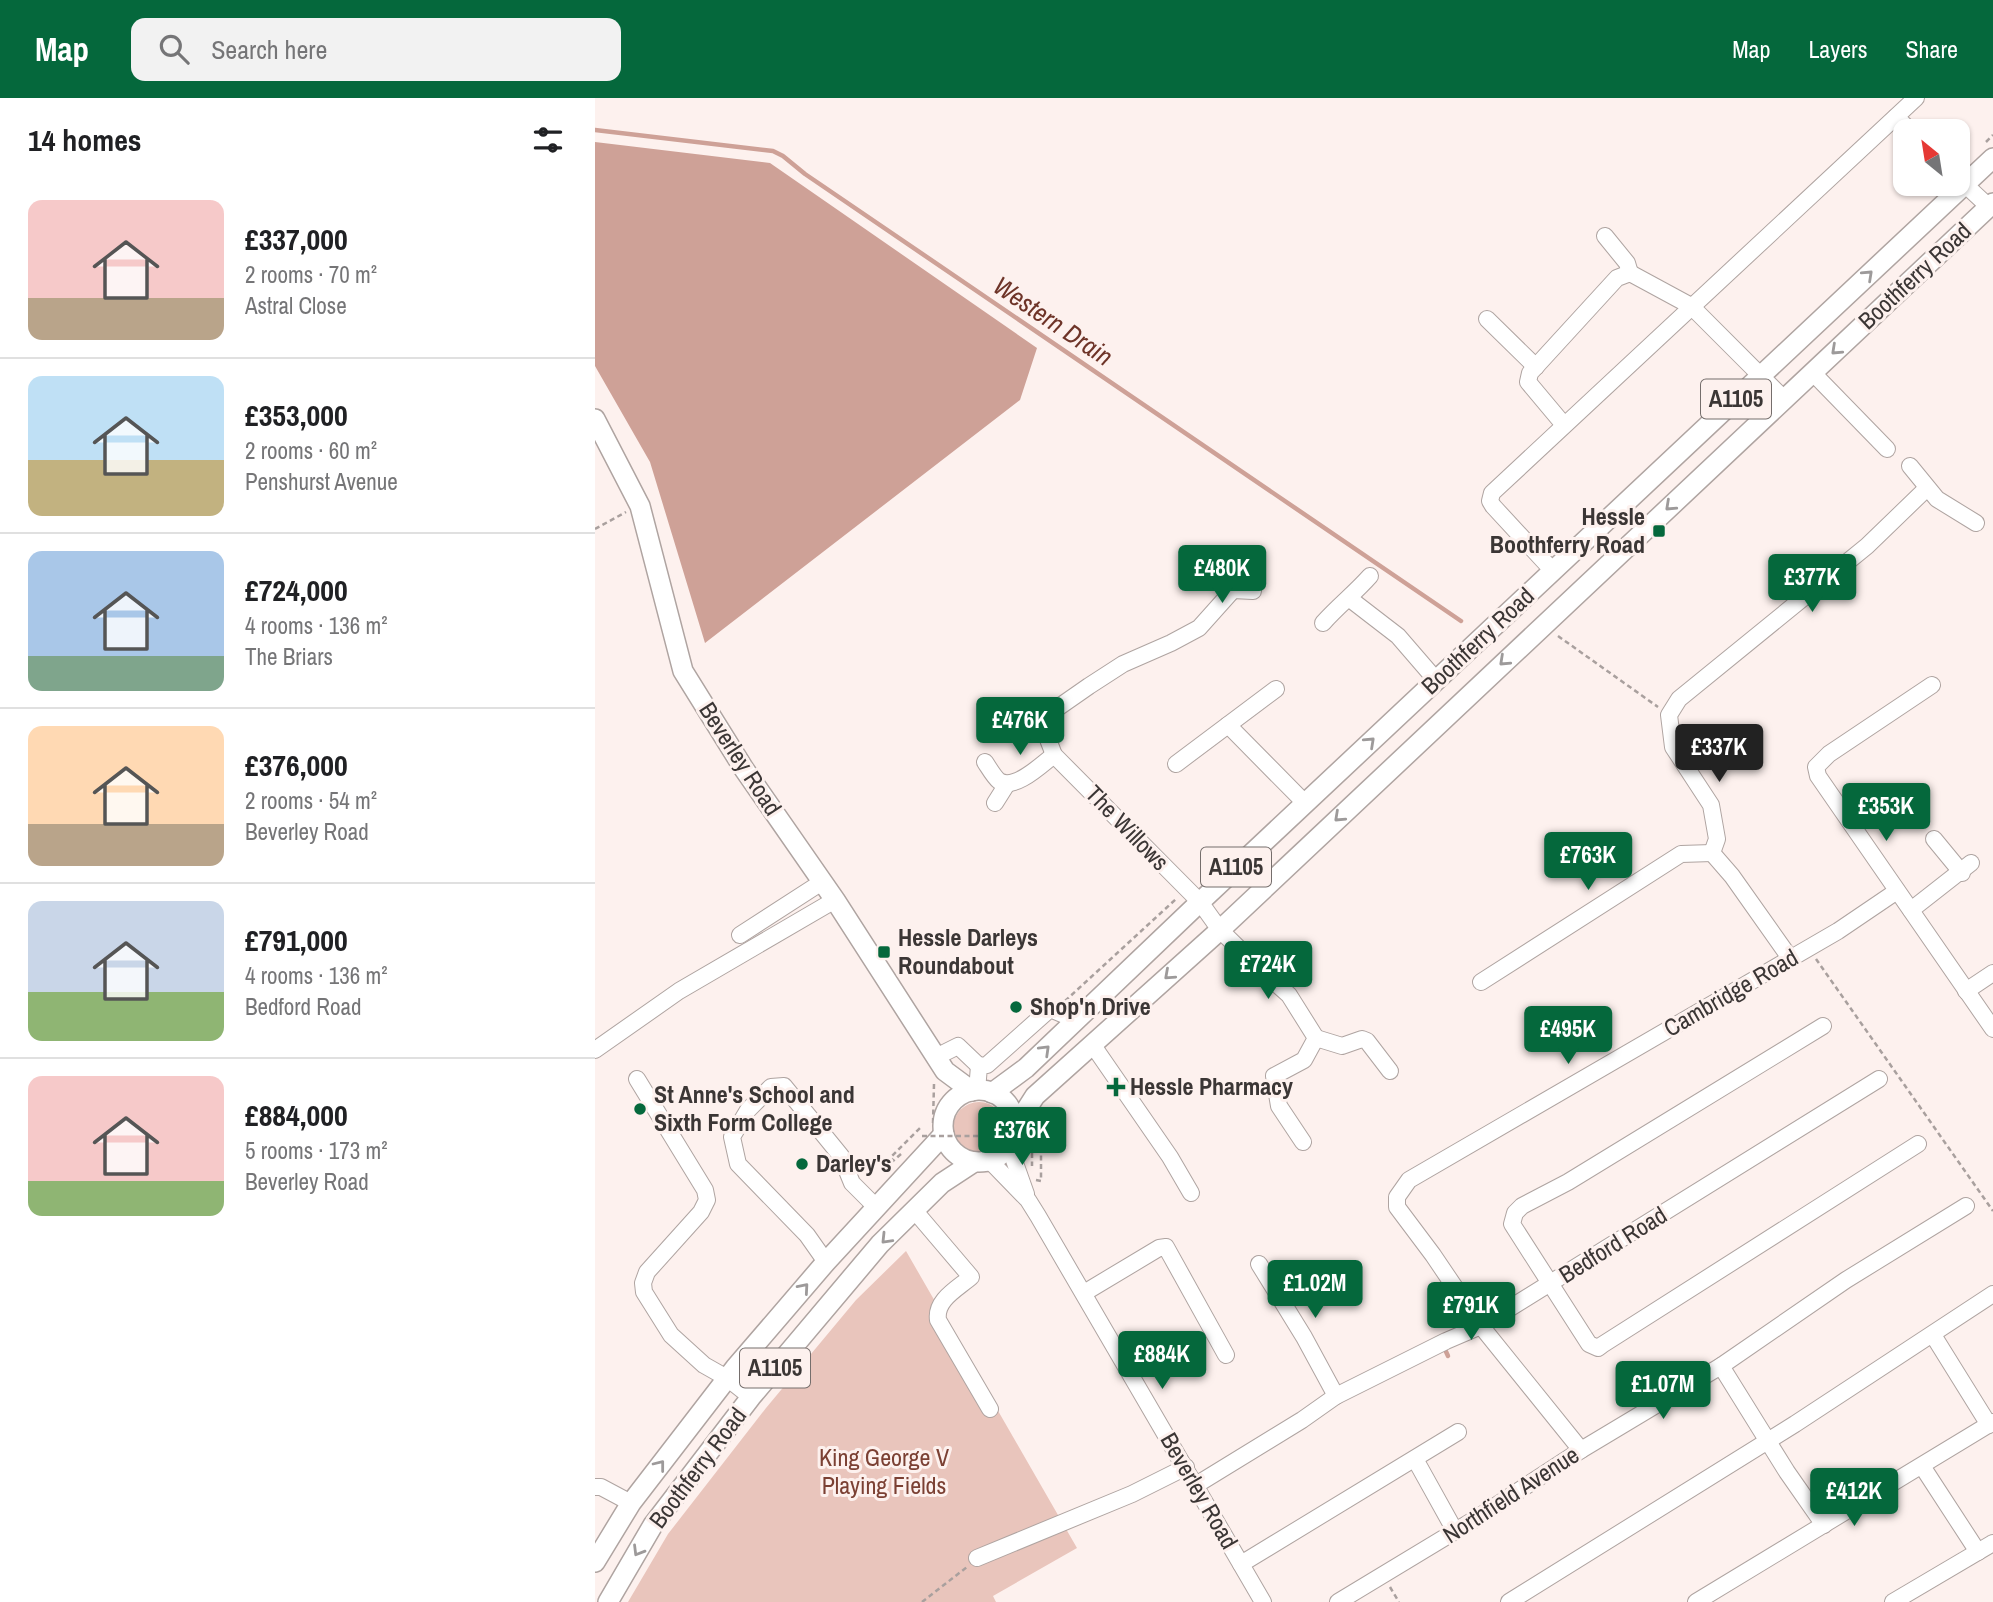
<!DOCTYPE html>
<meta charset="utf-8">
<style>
:root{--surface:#fff;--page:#f2f2f2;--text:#202124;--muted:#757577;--line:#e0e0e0;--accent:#05683c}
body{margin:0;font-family:"Archivo Narrow",sans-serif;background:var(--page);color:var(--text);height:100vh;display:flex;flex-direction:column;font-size:26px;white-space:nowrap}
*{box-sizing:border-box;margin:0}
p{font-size:23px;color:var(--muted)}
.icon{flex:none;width:38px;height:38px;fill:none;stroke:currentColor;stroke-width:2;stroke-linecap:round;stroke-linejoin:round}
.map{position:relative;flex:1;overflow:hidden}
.details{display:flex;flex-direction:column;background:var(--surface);width:595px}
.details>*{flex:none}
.needle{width:46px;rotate:330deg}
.controls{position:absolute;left:1298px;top:21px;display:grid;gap:14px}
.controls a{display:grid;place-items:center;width:77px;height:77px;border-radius:14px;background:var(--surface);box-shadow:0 2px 5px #0004;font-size:35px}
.price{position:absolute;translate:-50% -60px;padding:0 16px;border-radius:7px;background:var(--accent);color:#fff;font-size:23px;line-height:46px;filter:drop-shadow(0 2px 4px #0008)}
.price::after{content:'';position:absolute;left:50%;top:42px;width:21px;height:16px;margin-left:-10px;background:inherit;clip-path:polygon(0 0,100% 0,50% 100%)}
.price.active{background:#222;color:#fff}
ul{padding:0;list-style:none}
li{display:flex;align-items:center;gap:21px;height:175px;padding:0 28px}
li+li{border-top:2px solid var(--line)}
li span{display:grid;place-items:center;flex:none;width:196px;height:140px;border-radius:14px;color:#555}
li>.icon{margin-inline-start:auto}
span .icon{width:84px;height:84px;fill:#fffc;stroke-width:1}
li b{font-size:30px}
h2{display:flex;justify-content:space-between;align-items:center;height:84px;padding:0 28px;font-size:30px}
header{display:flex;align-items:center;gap:42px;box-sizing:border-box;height:98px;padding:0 35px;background:var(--accent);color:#fff}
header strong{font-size:33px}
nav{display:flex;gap:38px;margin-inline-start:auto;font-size:24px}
.search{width:490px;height:63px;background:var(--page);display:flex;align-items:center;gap:18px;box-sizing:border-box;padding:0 24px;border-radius:14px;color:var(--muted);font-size:26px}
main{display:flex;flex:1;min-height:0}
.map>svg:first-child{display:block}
.green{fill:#e9c5bc}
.water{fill:#cea197}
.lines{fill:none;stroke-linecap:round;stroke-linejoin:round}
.stream{stroke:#cea197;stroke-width:4.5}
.minor-casing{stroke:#afa4a1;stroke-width:18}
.major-casing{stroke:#afa4a1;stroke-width:22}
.path{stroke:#a9a09e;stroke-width:2.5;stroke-dasharray:5 3.5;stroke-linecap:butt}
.minor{stroke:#fff;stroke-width:16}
.major{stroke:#fff;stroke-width:19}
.path-bridge{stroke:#a9a09e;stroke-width:2.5;stroke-dasharray:5 3.5;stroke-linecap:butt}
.oneway{stroke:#9d9a9a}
.poi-dot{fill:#05683c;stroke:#fdf1ee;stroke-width:2.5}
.labels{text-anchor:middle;stroke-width:6;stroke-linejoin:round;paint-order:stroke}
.shield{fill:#fdf1ee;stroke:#756e6c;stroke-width:2}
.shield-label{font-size:23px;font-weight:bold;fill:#3b3635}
.street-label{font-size:24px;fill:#3b3635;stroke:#fdf1ee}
.poi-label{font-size:24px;font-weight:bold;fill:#3b3635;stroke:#fdf1ee;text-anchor:start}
.park-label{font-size:24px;fill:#7b4033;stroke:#fdf1ee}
.water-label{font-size:26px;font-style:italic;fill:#6e3428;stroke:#fdf1ee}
</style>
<header>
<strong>Map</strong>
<div class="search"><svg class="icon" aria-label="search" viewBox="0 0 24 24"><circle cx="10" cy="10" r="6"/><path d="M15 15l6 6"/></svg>Search here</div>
<nav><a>Map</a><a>Layers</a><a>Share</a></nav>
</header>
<main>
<section class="details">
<h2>14 homes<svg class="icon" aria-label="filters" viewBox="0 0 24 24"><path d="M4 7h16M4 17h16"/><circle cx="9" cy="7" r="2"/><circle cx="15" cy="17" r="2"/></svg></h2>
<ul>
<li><span style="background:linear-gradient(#f6c9c9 70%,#b9a48a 0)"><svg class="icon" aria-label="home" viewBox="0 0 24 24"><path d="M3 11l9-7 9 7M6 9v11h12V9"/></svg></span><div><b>£337,000</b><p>2 rooms · 70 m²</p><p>Astral Close</p></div></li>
<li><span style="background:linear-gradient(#bfe0f5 60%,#c2b280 0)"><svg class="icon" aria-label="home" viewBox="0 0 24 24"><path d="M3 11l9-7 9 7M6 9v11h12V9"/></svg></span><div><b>£353,000</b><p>2 rooms · 60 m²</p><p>Penshurst Avenue</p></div></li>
<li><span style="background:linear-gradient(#a9c7e8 75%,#7fa58c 0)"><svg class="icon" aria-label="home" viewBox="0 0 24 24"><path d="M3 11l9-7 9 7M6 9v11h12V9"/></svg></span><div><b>£724,000</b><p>4 rooms · 136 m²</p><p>The Briars</p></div></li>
<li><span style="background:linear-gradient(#ffd9b3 70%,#b9a48a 0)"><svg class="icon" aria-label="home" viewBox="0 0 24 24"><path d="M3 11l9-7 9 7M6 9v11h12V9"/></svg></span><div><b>£376,000</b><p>2 rooms · 54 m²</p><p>Beverley Road</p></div></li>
<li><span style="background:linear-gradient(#c9d6e8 65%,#8fb573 0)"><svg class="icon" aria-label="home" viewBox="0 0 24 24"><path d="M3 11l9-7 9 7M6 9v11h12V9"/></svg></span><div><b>£791,000</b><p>4 rooms · 136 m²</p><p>Bedford Road</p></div></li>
<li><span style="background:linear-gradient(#f6c9c9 75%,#8fb573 0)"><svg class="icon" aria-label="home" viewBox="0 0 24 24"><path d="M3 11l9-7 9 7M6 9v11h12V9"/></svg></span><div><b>£884,000</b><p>5 rooms · 173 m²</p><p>Beverley Road</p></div></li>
</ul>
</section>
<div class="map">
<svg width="1398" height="1504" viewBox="0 0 1398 1504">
<rect width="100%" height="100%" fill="#fdf1ee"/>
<g class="green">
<circle cx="384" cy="1030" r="26"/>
<path d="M 311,1153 L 482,1450 L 398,1498 L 401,1504 L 33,1504 L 73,1436 L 171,1310 L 261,1202 Z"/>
</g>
<path class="water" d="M 0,44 L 175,65 L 442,250 L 425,302 L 110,545 L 55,364 L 0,268 Z"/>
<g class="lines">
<g class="stream">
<path d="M 0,32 L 178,53 L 188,58 L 210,76 L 866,523"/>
<path d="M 848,1247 L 853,1258"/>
</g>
<defs>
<g id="minor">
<path d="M 1301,19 L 1316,33"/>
<path d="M 1363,80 L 1394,109"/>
<path d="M 1010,138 L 1032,165 L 1035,175"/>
<path d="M 892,221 L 941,269"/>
<path d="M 1217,274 L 1292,351"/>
<path d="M 969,327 L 933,284 L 935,275 L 1022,180 L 1035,175 L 1096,208 L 1189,301"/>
<path d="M 1315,368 L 1342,401 L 1381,425"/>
<path d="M 633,473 L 638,492 L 658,493"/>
<path d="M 958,473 L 898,408 L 895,403 L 897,395 L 1321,0"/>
<path d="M 638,492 L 604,530 L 576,545 L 528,566 L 494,588 L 461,611 L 449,631 L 459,657 L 605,804 L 625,832 L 668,874 L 694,897 L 721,940 L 709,962 L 679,978 L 684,1008 L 708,1044"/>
<path d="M 755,501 L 803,538 L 841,582"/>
<path d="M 728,525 C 743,508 760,495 775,478"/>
<path d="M 1337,587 L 1234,656 L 1221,669 L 1223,678 L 1398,931"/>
<path d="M 633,627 L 710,705"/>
<path d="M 390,664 C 394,670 399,679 404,683 C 420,693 447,666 459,657"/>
<path d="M 581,666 L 681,591"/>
<path d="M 400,705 L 412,686"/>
<path d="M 1339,741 L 1367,775"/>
<path d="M 1117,755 L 1122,741 L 1116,707 L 1078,649 L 1074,617 L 1084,601 L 1272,448 L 1331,391"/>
<path d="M 1117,755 L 1137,778 L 1195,860"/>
<path d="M 1316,812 L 1376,765"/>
<path d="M 145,837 L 227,784"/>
<path d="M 886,884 L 1086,756 L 1117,755"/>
<path d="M 1371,893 L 1398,875"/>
<path d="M 1228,928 L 973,1084 L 927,1108 L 920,1115 L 917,1126 L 994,1246 L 1003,1250 L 1007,1247 L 1323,1046"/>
<path d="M 721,940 L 747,948 L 767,941 L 772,943 L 795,973"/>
<path d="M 497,946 L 575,1059 L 596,1095"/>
<path d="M 0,952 L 84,893 L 240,802"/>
<path d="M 341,959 L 363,948 L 384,968"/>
<path d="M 42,981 L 110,1092 L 112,1102 L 106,1114 L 52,1174 L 48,1185 L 49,1194 L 76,1237 L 109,1267 L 132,1280 L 156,1299"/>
<path d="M 382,993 L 384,968 L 392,967 L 455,911 L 481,922"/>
<path d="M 414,1048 L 431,1096"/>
<path d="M 395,1063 L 433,1102 L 443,1118 L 668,1504"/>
<path d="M 319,1112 L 376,1179 C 362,1191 340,1202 343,1222 L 395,1311"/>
<path d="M 231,1164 L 212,1137 L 143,1066 L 137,1039 L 153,1012 L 176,989 L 189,988 L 246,1058 L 257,1085 L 281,1109"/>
<path d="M 664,1166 L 709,1239 L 741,1298"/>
<path d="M 489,1195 L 564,1150 L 571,1149 L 631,1257"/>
<path d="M 1338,1237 L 1394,1327"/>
<path d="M 1126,1268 L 1192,1374 L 1229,1427"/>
<path d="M 986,1352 L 886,1228 L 838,1157 L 802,1109 L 802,1099 L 814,1082 L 1243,833 L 1302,793"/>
<path d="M 820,1361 L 860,1433"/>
<path d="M 1327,1368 L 1383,1454"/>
<path d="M 601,1387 L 707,1322 L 741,1298 L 851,1243 L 886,1228 L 1284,981"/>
<path d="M 0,1389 L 6,1389 L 36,1405"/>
<path d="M 382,1460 L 537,1396 L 591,1369"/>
<path d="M 646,1466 L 863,1334"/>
<path d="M 743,1504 L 882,1420 L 986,1352 L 1126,1268 L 1251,1182 L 1371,1108"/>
<path d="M 914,1504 L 1200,1326 L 1398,1196"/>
<path d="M 1101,1504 L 1398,1324"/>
<path d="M 1298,1504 L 1398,1445"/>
</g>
<g id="major">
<path d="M 0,321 L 45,408 L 88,573 L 149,671 L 240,802 L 350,973 L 377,993"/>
<circle cx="384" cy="1028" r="36"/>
<path d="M 397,995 L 431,970 L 605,804 L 1398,60"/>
<path d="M 420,1029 L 440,998 L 625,832 L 1398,105"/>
<path d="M 0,1464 L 36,1405 L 140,1270 L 231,1164 L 349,1036"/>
<path d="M 13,1504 L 58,1427 L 156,1299 L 285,1146 L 347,1085 L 379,1064"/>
</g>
</defs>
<use href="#minor" class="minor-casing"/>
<use href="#major" class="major-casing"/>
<g class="path">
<path d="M 1391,44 L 1398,37"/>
<path d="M 0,431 L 31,414"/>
<path d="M 963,538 L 1063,609"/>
<path d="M 1221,861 L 1398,1113"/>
<path d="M 470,903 L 581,801"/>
<path d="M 338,1025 L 339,986"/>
<path d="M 437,1038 L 437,1068"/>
<path d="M 432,1054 L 434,1040"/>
<path d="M 306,1056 L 298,1063 L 296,1059 L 327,1028"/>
<path d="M 441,1082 L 446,1083 L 446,1056"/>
<path d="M 795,1489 L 804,1504"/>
<path d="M 327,1504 L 372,1469"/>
</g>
<use href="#minor" class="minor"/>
<use href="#major" class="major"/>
<path class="path-bridge" d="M 327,1038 L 437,1038"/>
</g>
<defs><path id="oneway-chevron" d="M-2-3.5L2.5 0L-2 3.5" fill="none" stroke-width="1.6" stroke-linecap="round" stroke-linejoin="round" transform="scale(1.75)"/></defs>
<g class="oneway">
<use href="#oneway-chevron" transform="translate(1273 177) rotate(-43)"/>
<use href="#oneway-chevron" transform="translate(1241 252) rotate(137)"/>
<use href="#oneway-chevron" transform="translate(1075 408) rotate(137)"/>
<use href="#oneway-chevron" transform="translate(909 563) rotate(137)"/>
<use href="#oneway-chevron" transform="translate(775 644) rotate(-43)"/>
<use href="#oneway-chevron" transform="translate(744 719) rotate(137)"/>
<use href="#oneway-chevron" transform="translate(574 877) rotate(138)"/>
<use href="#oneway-chevron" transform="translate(450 952) rotate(-44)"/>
<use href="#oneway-chevron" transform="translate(291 1141) rotate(134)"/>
<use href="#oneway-chevron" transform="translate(209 1190) rotate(-49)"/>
<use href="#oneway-chevron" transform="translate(65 1367) rotate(-52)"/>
<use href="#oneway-chevron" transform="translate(43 1453) rotate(121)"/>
</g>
<g class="poi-dot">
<rect x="1057" y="426" width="14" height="14" rx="3.5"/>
<rect x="282" y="847" width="14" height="14" rx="3.5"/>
<circle cx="421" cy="909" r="7"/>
<path d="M517.5 978.5h7v7h7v7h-7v7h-7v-7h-7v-7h7z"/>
<circle cx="45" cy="1011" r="7"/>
<circle cx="207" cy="1066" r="7"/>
</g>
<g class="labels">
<g class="shield">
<rect x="1106" y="281.5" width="70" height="39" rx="5"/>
<rect x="606" y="749.5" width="70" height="39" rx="5"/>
<rect x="145" y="1250.5" width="70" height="39" rx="5"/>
</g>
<g class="shield-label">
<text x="1141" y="309">A1105</text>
<text x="641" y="777">A1105</text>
<text x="180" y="1278">A1105</text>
</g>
<g class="street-label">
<text transform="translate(1320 178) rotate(-43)" y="8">Boothferry Road</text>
<text transform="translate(883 543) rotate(-43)" y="8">Boothferry Road</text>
<text transform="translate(145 661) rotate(57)" y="8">Beverley Road</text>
<text transform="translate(532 730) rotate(46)" y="8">The Willows</text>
<text transform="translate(1136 895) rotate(-30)" y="8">Cambridge Road</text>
<text transform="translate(1018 1147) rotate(-32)" y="8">Bedford Road</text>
<text transform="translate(103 1370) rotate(-53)" y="8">Boothferry Road</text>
<text transform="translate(604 1393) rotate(60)" y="8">Beverley Road</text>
<text transform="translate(916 1397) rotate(-33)" y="8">Northfield Avenue</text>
</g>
<g class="poi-label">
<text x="1050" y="427" text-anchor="end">Hessle<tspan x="1050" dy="28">Boothferry Road</tspan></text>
<text x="303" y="848">Hessle Darleys<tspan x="303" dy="28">Roundabout</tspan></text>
<text x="435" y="917">Shop'n Drive</text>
<text x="535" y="997">Hessle Pharmacy</text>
<text x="59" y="1005">St Anne's School and<tspan x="59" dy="28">Sixth Form College</tspan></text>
<text x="221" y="1074">Darley's</text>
</g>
<g class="park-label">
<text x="289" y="1368">King George V<tspan x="289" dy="28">Playing Fields</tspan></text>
</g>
<g class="water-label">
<text transform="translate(458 223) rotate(34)" y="9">Western Drain</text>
</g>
</g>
</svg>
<div class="controls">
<a><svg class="needle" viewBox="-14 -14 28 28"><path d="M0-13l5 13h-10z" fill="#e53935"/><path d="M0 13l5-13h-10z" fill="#757577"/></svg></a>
</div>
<b class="price" style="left:627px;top:507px">£480K</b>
<b class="price" style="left:1217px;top:516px">£377K</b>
<b class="price" style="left:425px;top:659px">£476K</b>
<b class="price active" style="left:1124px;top:686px">£337K</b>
<b class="price" style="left:1291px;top:745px">£353K</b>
<b class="price" style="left:993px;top:794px">£763K</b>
<b class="price" style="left:673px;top:903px">£724K</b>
<b class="price" style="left:973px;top:968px">£495K</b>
<b class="price" style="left:427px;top:1069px">£376K</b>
<b class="price" style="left:720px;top:1222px">£1.02M</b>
<b class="price" style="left:876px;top:1244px">£791K</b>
<b class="price" style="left:567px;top:1293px">£884K</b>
<b class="price" style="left:1068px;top:1323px">£1.07M</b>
<b class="price" style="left:1259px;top:1430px">£412K</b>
</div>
</main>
